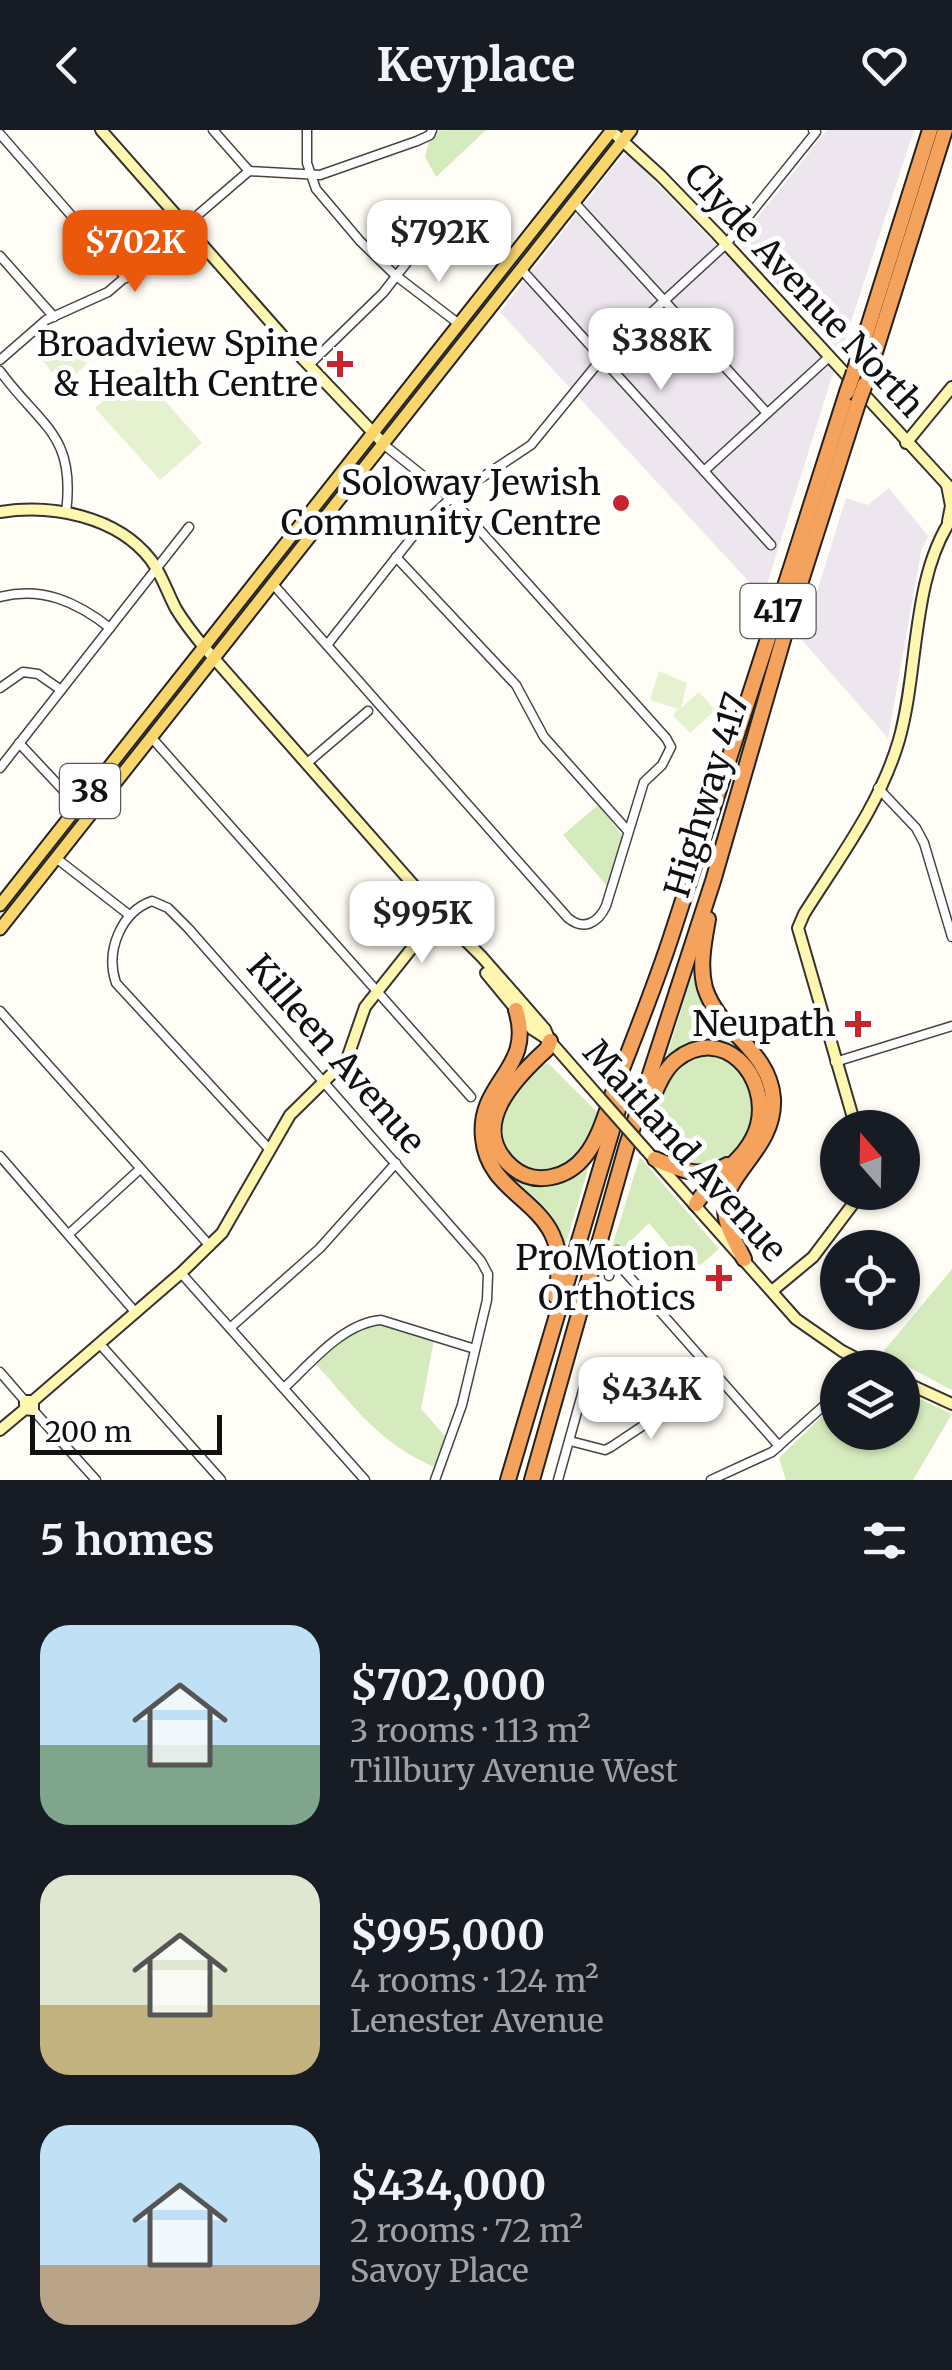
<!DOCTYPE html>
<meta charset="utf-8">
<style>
:root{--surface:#171b24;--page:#242831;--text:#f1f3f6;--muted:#9ea1a6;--accent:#ea580c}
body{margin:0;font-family:Merriweather,serif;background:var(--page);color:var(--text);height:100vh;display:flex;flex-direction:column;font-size:38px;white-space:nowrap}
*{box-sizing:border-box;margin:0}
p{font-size:32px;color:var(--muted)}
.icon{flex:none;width:55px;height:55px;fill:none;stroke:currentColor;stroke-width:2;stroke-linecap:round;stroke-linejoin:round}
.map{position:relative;height:1350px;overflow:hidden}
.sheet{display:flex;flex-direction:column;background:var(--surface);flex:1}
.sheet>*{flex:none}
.needle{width:65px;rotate:340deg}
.tools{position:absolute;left:820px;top:980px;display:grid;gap:20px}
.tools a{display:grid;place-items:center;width:100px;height:100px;border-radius:50%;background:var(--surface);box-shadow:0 2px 8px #0004;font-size:50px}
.scale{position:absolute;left:30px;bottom:25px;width:192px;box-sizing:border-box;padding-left:10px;border:5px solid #111;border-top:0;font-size:28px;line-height:35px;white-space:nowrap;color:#111;-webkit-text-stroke:8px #fff;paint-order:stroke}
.price{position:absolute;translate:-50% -85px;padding:0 22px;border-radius:20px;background:#fff;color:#222;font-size:32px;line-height:65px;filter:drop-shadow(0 2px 5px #0008)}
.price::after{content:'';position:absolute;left:50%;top:60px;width:30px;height:22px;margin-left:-15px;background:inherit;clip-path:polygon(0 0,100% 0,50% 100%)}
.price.selected{background:var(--accent);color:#fff}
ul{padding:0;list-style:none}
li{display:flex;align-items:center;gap:30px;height:250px;padding:0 40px}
li span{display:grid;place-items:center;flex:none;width:280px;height:200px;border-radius:30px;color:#555}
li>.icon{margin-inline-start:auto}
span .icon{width:120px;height:120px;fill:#fffc;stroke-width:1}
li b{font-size:42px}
h2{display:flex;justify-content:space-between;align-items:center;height:120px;padding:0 40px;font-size:42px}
header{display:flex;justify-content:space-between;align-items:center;height:130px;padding:0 40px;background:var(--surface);font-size:45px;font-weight:700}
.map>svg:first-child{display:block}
.industrial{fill:#eee6ef}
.green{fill:#d5ebbd}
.pitch{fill:#e6f2cf}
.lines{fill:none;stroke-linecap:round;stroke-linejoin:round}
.street-casing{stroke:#444;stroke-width:11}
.secondary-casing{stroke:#333;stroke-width:14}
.primary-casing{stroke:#222;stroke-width:15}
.highway-casing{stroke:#222;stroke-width:18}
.street{stroke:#fff;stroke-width:8}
.secondary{stroke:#fff6b0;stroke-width:10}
.primary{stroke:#f9d66b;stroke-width:11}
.highway{stroke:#f5a25d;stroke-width:14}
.secondary-bridge-casing{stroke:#333;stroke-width:14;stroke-linecap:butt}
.highway-bridge-casing{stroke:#222;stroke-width:18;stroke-linecap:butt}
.secondary-bridge{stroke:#fff6b0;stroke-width:10}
.highway-bridge{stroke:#f5a25d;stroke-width:14}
.poi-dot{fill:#c4262e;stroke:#fff;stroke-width:4}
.labels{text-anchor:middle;stroke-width:10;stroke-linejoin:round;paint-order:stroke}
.shield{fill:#fff;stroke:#585858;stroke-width:2.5}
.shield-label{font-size:32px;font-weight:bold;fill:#111}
.street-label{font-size:35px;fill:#111;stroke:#fff}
.poi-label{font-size:35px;fill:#111;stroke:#fff;text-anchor:end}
</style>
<header><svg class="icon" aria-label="back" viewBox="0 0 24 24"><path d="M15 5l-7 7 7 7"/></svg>Keyplace<svg class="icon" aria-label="heart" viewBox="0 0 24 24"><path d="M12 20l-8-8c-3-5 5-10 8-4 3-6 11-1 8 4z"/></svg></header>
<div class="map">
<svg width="952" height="1350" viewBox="0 0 952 1350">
<rect width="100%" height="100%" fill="#fffdf5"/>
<g class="industrial">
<path d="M 827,0 L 914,0 L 841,222 L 738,112 Z"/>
<path d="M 628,24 L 835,237 L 763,467 L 500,182 L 622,26 Z"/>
<path d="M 889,358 L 928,406 L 921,422 L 888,608 L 802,510 L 846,368 L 868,375 Z"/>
</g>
<g class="green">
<path d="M 450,0 L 486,0 L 436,47 L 425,27 L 432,1 Z"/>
<path d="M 598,675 L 623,706 L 607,756 L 563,705 Z"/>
<path d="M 697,829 L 698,841 L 755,927 L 769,966 L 750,1019 L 760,955 L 714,915 L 663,938 Z"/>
<path d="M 533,924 L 512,946 L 490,1009 L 533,1052 L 591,1029 L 564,1120 L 561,1110 L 497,1037 L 485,996 L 516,937 Z"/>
<path d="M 703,925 C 807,937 732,1104 648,1004 C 660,968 665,941 703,925 Z"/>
<path d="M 548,933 L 598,983 C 591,999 584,1018 571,1031 C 535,1065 466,1011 523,952 C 531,944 537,936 548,933 Z"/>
<path d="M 640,1027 L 719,1119 L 691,1143 L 649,1093 L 606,1136 Z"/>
<path d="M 952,1139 L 952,1260 L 882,1223 Z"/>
<path d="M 379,1195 L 434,1210 L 421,1279 L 447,1308 L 436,1338 C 378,1312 357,1280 316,1234 L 354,1201 Z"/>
<path d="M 903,1261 L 952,1284 L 913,1350 L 786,1350 L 779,1328 L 837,1272 L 838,1302 L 902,1302 Z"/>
</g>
<g class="pitch">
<path d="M 59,202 L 87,234 L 63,255 L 36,223 Z"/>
<path d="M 138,240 L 202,313 L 160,350 L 95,278 Z"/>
<path d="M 659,541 L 687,553 L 681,578 L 699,562 L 715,580 L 690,603 L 673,585 L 678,579 L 650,570 Z"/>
</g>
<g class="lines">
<defs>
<g id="street">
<path d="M 213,0 L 249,41"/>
<path d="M 307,0 L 307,33 L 316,59 L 360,111 L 395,145 L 459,194"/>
<path d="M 0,4 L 126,148"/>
<path d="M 574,72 L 767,283"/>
<path d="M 0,126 L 54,187"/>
<path d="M 521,139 L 771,415"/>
<path d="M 0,230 L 46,190 L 108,162 L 249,41 L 320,45 L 417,11 L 430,5 L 432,0"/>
<path d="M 309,235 L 383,163 L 426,108"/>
<path d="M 0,241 C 41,297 76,304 66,383"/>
<path d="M 704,341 L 829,227"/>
<path d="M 396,427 L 516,555 L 544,607 L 628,701"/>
<path d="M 272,453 L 568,788 C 584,801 598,793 606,776 L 644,652 L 662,635 L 671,617 L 666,608 L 451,368 L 383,314"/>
<path d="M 0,467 C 42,456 77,472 110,498"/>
<path d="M 327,515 L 421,396 L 451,368 L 531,315 L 603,227 L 726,114 L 816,2 L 813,0"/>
<path d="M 0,558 L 23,542 L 38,544 L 61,560"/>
<path d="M 151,607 L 471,967"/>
<path d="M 19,613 L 78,676"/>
<path d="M 306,634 L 368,581"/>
<path d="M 0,638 L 189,397"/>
<path d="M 878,658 L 916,698 L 924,713 L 952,807"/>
<path d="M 56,728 L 128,784"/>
<path d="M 0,881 L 210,1116"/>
<path d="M 835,932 L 952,896"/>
<path d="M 270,1020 L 116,853 C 105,821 121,782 152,771 L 168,778 L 188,798 L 481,1131 L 488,1144 L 487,1170 L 462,1275 L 435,1350"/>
<path d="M 0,1026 L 136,1183"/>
<path d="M 70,1103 L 140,1039"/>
<path d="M 613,1132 L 619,1135 L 779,1316"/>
<path d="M 181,1143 L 365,1350"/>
<path d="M 609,1146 L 617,1120"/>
<path d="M 230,1198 L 320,1118 L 396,1033"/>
<path d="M 99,1213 L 221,1350"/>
<path d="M 0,1242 L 25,1271"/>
<path d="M 284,1258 C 311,1233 343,1193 381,1190 L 475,1219"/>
<path d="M 33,1280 L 96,1350"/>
<path d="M 570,1311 L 605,1320 L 611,1317 L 644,1295 L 680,1277 L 716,1246"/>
<path d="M 558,1350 L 584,1257 L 600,1237"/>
<path d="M 711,1350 L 772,1322 L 838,1263"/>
</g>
<g id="secondary">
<path d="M 101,0 L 303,229 L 383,313"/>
<path d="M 616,5 L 661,46 L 717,104 L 952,360"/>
<path d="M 906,313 L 952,257"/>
<path d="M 947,355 L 951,376 L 948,391"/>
<path d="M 0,382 C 52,374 117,386 151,430 C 162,445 167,462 176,479 C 184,492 194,505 204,517 L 439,784 L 482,827 L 545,899 L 550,911 L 600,968"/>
<path d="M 486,843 L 532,899 L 549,910"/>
<path d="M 856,998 L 798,798 L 804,784 C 839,728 880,675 899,610 C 919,540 911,449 952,388"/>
<path d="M 645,1019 L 796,1189 L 842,1221 L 875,1238"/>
<path d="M 772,1161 L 813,1127 L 862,1062"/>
<path d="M 902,1251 L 952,1274"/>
<path d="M 33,1271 L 181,1143 L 222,1103 L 290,985 L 347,929 L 365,877 L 439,784"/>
<path d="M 0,1300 L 25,1279 L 25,1271 L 33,1271 L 33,1280 L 25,1279"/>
</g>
<g id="primary">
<path d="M 0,775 L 612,0"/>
<path d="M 0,799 L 631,0"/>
</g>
<g id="highway">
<path d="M 854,242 L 930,0"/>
<path d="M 865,254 L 945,0"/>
<path d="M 708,789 C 704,812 699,836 705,858 C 719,902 769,919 773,968 C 776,1018 724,1043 725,1079 C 725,1096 737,1114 744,1129"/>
<path d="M 516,880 C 535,940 477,951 483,1008 C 489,1076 579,1070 555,1166"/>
<path d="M 550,911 L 547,919 C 516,947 466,997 512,1037 C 535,1057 568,1048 585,1026 C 600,1008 607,979 615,957 C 635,905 656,854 673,801 C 732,622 790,442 847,262"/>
<path d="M 645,983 C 655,966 660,943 676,930 C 723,893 770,946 758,995 C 749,1030 713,1045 696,1074"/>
<path d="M 655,1029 C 681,1040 701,1050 727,1035"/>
<path d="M 508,1350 L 626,953"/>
<path d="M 532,1350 L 627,1015 L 713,751 L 791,482 L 858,273"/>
</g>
</defs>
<use href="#street" class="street-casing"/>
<use href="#secondary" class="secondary-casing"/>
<use href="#primary" class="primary-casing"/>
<use href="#highway" class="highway-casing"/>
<use href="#street" class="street"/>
<use href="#secondary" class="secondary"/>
<use href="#primary" class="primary"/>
<use href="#highway" class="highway"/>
<defs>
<path id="secondary-bridge" d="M 600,968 L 645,1019"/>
<g id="highway-bridge">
<path d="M 847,262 L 854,242"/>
<path d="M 858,273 L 865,254"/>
</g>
</defs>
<use href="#secondary-bridge" class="secondary-bridge-casing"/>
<use href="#highway-bridge" class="highway-bridge-casing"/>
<use href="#secondary-bridge" class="secondary-bridge"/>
<use href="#highway-bridge" class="highway-bridge"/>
</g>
<g class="poi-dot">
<path d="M335 219h10v10h10v10h-10v10h-10v-10h-10v-10h10z"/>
<circle cx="621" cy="373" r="10"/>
<path d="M853 879h10v10h10v10h-10v10h-10v-10h-10v-10h10z"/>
<path d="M714 1133h10v10h10v10h-10v10h-10v-10h-10v-10h10z"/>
</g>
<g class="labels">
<g class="shield">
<rect x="740.5" y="454" width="75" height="54" rx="8"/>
<rect x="60" y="634" width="60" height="54" rx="8"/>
</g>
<g class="shield-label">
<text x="778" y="492">417</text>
<text x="90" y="672">38</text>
</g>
<g class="street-label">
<text transform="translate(804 160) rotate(47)" y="12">Clyde Avenue North</text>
<text transform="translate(707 665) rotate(-73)" y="12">Highway 417</text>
<text transform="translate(336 924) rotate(49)" y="12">Killeen Avenue</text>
<text transform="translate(685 1021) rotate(48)" y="12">Maitland Avenue</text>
</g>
<g class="poi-label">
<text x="318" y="226">Broadview Spine<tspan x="318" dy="40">&amp; Health Centre</tspan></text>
<text x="601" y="365">Soloway Jewish<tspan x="601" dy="40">Community Centre</tspan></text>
<text x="836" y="906">Neupath</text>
<text x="696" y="1140">ProMotion<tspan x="696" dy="40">Orthotics</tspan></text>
</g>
</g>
</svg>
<div class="tools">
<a><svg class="needle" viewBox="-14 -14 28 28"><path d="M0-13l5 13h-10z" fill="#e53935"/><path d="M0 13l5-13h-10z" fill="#9ea1a6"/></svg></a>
<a><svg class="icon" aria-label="locate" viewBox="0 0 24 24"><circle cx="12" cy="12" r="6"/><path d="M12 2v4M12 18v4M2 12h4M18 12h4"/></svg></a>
<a><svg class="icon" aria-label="layers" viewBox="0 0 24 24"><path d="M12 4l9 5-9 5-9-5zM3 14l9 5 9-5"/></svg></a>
</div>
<div class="scale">200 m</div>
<b class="price" style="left:439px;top:155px">$792K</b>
<b class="price selected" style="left:135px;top:165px">$702K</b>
<b class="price" style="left:661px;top:263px">$388K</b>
<b class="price" style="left:422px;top:836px">$995K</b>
<b class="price" style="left:651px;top:1312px">$434K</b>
</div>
<section class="sheet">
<h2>5 homes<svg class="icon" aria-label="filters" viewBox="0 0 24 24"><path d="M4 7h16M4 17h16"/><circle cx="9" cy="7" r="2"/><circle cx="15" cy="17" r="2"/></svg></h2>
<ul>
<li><span style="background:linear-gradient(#bfe0f5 60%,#7fa58c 0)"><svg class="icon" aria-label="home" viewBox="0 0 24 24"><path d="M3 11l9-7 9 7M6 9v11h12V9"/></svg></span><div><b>$702,000</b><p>3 rooms · 113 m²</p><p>Tillbury Avenue West</p></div></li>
<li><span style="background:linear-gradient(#dfe7d0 65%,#c2b280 0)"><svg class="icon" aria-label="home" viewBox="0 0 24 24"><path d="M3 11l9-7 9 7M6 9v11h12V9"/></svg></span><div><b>$995,000</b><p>4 rooms · 124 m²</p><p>Lenester Avenue</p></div></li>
<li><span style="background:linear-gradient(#bfe0f5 70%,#b9a48a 0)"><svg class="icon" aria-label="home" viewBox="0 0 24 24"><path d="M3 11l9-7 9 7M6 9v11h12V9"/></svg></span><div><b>$434,000</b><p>2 rooms · 72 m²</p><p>Savoy Place</p></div></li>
</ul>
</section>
